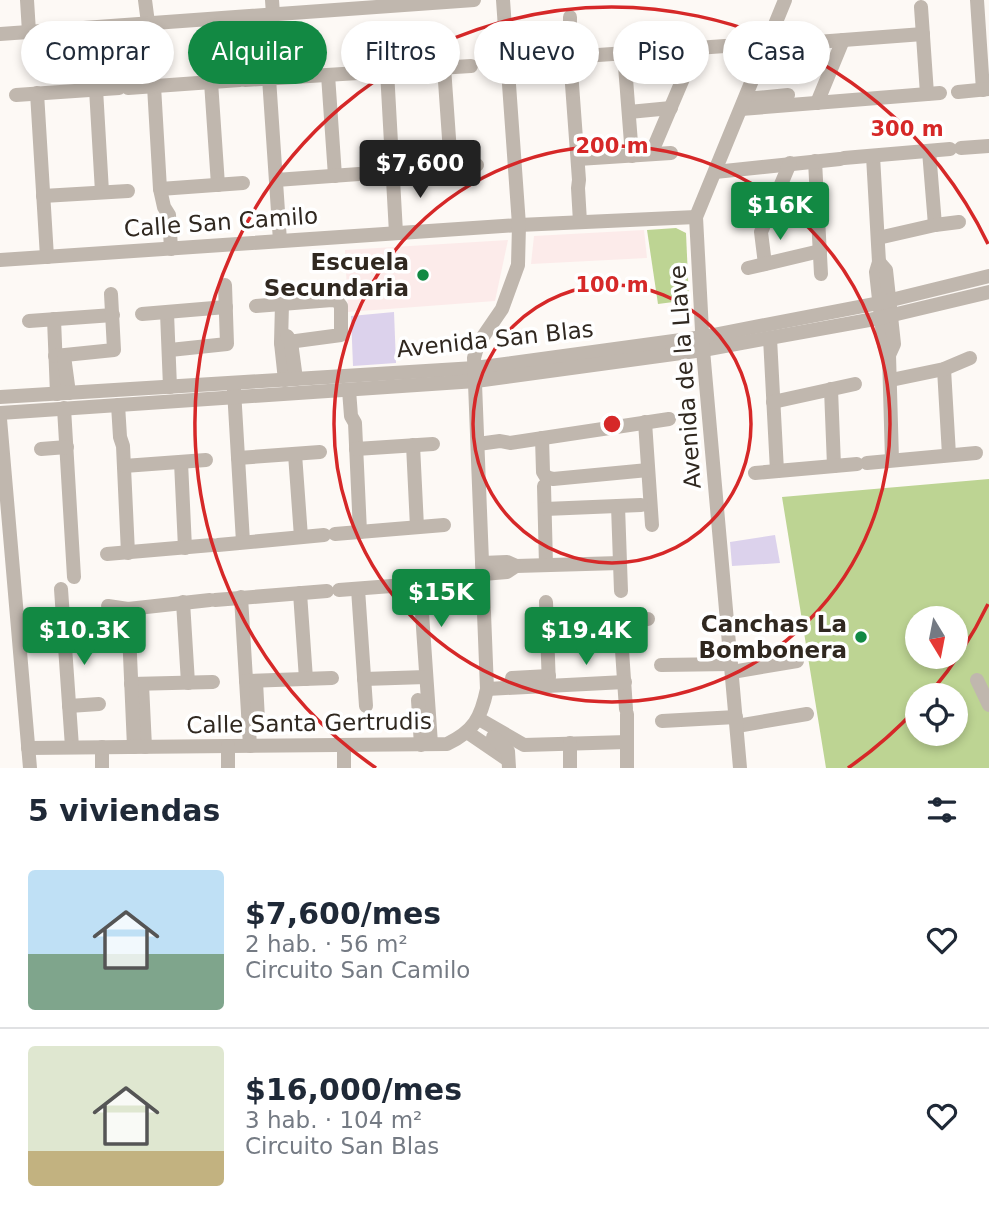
<!DOCTYPE html>
<html lang="es">
<meta charset="utf-8">
<style>
:root{--surface:#fff;--page:#f6f6f7;--text:#1f2937;--muted:#747a83;--line:#e0e1e3;--accent:#128943}
body{margin:0;font-family:"DejaVu Sans",sans-serif;background:var(--page);color:var(--text);height:100vh;display:flex;flex-direction:column;font-size:26px;white-space:nowrap}
*{box-sizing:border-box;margin:0}
p{font-size:23px;color:var(--muted)}
.icon{flex:none;width:38px;height:38px;fill:none;stroke:currentColor;stroke-width:2;stroke-linecap:round;stroke-linejoin:round}
.map{position:relative;height:768px;overflow:hidden}
.drawer{display:flex;flex-direction:column;background:var(--surface);flex:1}
.drawer>*{flex:none}
.banner{position:absolute;left:21px;top:21px;width:948px;height:63px;display:flex;gap:14px}
.needle{width:46px;rotate:170deg}
.controls{position:absolute;left:905px;top:606px;display:grid;gap:14px}
.controls a{display:grid;place-items:center;width:63px;height:63px;border-radius:50%;background:var(--surface);box-shadow:0 4px 10px #0003;font-size:35px}
.price{position:absolute;translate:-50% -60px;padding:0 16px;border-radius:7px;background:var(--accent);color:#fff;font-size:23px;line-height:46px;filter:drop-shadow(0 2px 4px #0008)}
.price::after{content:'';position:absolute;left:50%;top:42px;width:21px;height:16px;margin-left:-10px;background:inherit;clip-path:polygon(0 0,100% 0,50% 100%)}
.price.active{background:#222;color:#fff}
ul{padding:0;list-style:none}
li{display:flex;align-items:center;gap:21px;height:175px;padding:0 28px}
li+li{border-top:2px solid var(--line)}
li span{display:grid;place-items:center;flex:none;width:196px;height:140px;border-radius:7px;color:#555}
li>.icon{margin-inline-start:auto}
span .icon{width:84px;height:84px;fill:#fffc;stroke-width:1}
li b{font-size:30px}
h2{display:flex;justify-content:space-between;align-items:center;height:84px;padding:0 28px;font-size:30px}
.pill{padding:0 24px;border-radius:32px;background:var(--surface);box-shadow:0 4px 10px #0003;font-size:24px;line-height:63px}
.pill.active{background:var(--accent);color:#fff}
.map>svg:first-child{display:block}
.education{fill:#fcebea}
.green{fill:#bdd493;fill-rule:evenodd}
.building{fill:#dcd2ec}
.lines{fill:none;stroke-linecap:round;stroke-linejoin:round}
.minor{stroke:#c0b7ae;stroke-width:14}
.ring{fill:none;stroke:#d62828;stroke-width:3.5}
.poi-dot{fill:#128943;stroke:#fff;stroke-width:2.5}
.labels{text-anchor:middle;stroke-width:7;stroke-linejoin:round;paint-order:stroke}
.street-label{font-size:23px;fill:#302820;stroke:#fff}
.poi-label{font-size:23px;font-weight:bold;fill:#302820;stroke:#fff;text-anchor:end}
.centre{fill:#d62828;stroke:#fff;stroke-width:3.5}
.ring-label{font-size:21px;text-anchor:middle;font-weight:bold;fill:#d62828;stroke:#fff;stroke-width:7;stroke-linejoin:round;paint-order:stroke}
</style>
<div class="map">
<svg width="989" height="768" viewBox="0 0 989 768">
<rect width="100%" height="100%" fill="#fdf9f5"/>
<g class="education">
<path d="M 644,230 L 647,258 L 531,264 L 534,236 Z"/>
<path d="M 508,240 L 495,301 L 348,312 L 345,250 Z"/>
</g>
<g class="green">
<path d="M 676,228 L 686,233 L 689,300 L 658,304 L 647,230 Z"/>
<path d="M 989,479 L 989,768 L 826,768 L 782,497 ZM 917,618 L 956,618 L 956,656 L 917,656 ZM 917,695 L 956,695 L 956,733 L 917,733 Z"/>
</g>
<g class="building">
<path d="M 394,312 L 396,363 L 353,366 L 351,316 Z"/>
<path d="M 775,535 L 780,563 L 732,566 L 730,542 Z"/>
</g>
<g class="lines">
<g class="minor">
<path d="M 27,0 L 29,32"/>
<path d="M 145,0 L 148,23"/>
<path d="M 272,0 L 273,14"/>
<path d="M 977,0 L 983,90"/>
<path d="M 921,7 L 927,94"/>
<path d="M 570,17 L 570,57 L 579,180 L 578,188 L 580,222"/>
<path d="M 0,34 L 474,0"/>
<path d="M 817,42 L 923,34"/>
<path d="M 624,53 L 632,156"/>
<path d="M 570,57 L 725,46"/>
<path d="M 444,67 L 451,167"/>
<path d="M 387,71 L 396,233"/>
<path d="M 328,75 L 335,176"/>
<path d="M 269,78 L 280,241"/>
<path d="M 245,80 L 471,66"/>
<path d="M 211,82 L 218,185"/>
<path d="M 154,86 L 160,189 L 164,207 L 169,215 L 171,249"/>
<path d="M 128,88 L 240,80"/>
<path d="M 96,89 L 102,192"/>
<path d="M 958,92 L 989,89"/>
<path d="M 37,93 L 47,257"/>
<path d="M 16,95 L 119,88"/>
<path d="M 745,99 L 788,95"/>
<path d="M 817,103 L 843,40"/>
<path d="M 741,109 L 940,93"/>
<path d="M 629,112 L 671,108"/>
<path d="M 961,148 L 989,146"/>
<path d="M 929,151 L 935,225"/>
<path d="M 651,154 L 696,48"/>
<path d="M 873,156 L 879,262 L 876,272 L 884,345 L 889,355 L 892,460"/>
<path d="M 844,158 L 950,149"/>
<path d="M 578,159 L 671,153"/>
<path d="M 815,161 L 821,274"/>
<path d="M 393,172 L 477,165"/>
<path d="M 715,172 L 840,159"/>
<path d="M 276,180 L 359,174"/>
<path d="M 160,189 L 243,183"/>
<path d="M 43,196 L 128,191"/>
<path d="M 878,238 L 935,225 L 959,222"/>
<path d="M 0,260 L 519,225 L 696,217"/>
<path d="M 879,262 L 886,270 L 894,344 L 889,355"/>
<path d="M 765,264 L 761,232 L 790,163"/>
<path d="M 748,268 L 820,251"/>
<path d="M 282,304 L 281,343 L 285,380"/>
<path d="M 256,306 L 332,300 L 337,301 L 341,306 L 341,335 L 281,343"/>
<path d="M 167,313 L 170,387"/>
<path d="M 142,314 L 226,307"/>
<path d="M 54,319 L 57,394"/>
<path d="M 29,321 L 113,315"/>
<path d="M 287,336 L 291,342 L 296,379"/>
<path d="M 770,338 L 777,471"/>
<path d="M 170,350 L 227,344 L 225,285"/>
<path d="M 55,356 L 114,350 L 111,294"/>
<path d="M 64,356 L 69,393"/>
<path d="M 944,369 L 949,455"/>
<path d="M 891,380 L 944,369 L 970,358"/>
<path d="M 831,389 L 834,466"/>
<path d="M 234,390 L 243,542"/>
<path d="M 349,390 L 351,416 L 355,423 L 360,532"/>
<path d="M 0,397 L 475,368 L 703,337 L 879,303 L 989,276"/>
<path d="M 773,402 L 855,384"/>
<path d="M 118,405 L 120,437 L 123,446 L 128,553"/>
<path d="M 64,408 L 74,577"/>
<path d="M 0,413 L 476,381 L 703,350 L 880,318 L 989,292"/>
<path d="M 0,419 L 30,768"/>
<path d="M 645,422 L 652,525"/>
<path d="M 542,438 L 543,472 L 546,477 L 553,479 L 648,470"/>
<path d="M 478,444 L 500,441 L 510,443 L 669,419"/>
<path d="M 413,445 L 417,527"/>
<path d="M 41,449 L 67,447"/>
<path d="M 356,449 L 433,444"/>
<path d="M 295,454 L 301,537"/>
<path d="M 238,458 L 320,452"/>
<path d="M 181,462 L 185,548"/>
<path d="M 867,463 L 976,453"/>
<path d="M 124,466 L 206,460"/>
<path d="M 755,473 L 857,464"/>
<path d="M 544,486 L 546,565"/>
<path d="M 618,506 L 621,591"/>
<path d="M 545,509 L 641,505"/>
<path d="M 335,534 L 444,525"/>
<path d="M 218,545 L 324,535"/>
<path d="M 107,554 L 212,545"/>
<path d="M 482,563 L 507,562 L 516,566 L 620,563"/>
<path d="M 483,574 L 507,572 L 516,566"/>
<path d="M 420,584 L 431,744"/>
<path d="M 61,589 L 72,747"/>
<path d="M 358,589 L 366,706"/>
<path d="M 339,590 L 444,582"/>
<path d="M 300,593 L 306,679"/>
<path d="M 241,597 L 250,746"/>
<path d="M 215,600 L 327,591"/>
<path d="M 183,602 L 188,683"/>
<path d="M 546,602 L 549,686"/>
<path d="M 108,606 L 128,609"/>
<path d="M 620,621 L 626,709"/>
<path d="M 547,626 L 648,619"/>
<path d="M 661,665 L 731,664"/>
<path d="M 732,672 L 797,661"/>
<path d="M 512,678 L 549,676"/>
<path d="M 364,679 L 426,677"/>
<path d="M 977,680 L 989,705"/>
<path d="M 246,681 L 332,678"/>
<path d="M 256,681 L 258,720"/>
<path d="M 131,684 L 213,682"/>
<path d="M 142,684 L 145,747"/>
<path d="M 487,689 L 625,682"/>
<path d="M 418,700 L 421,745"/>
<path d="M 69,706 L 99,704"/>
<path d="M 479,719 L 524,745 L 627,742"/>
<path d="M 662,721 L 736,717"/>
<path d="M 737,726 L 807,714"/>
<path d="M 467,732 L 508,760"/>
<path d="M 493,737 L 508,751 L 509,768"/>
<path d="M 344,745 L 344,768"/>
<path d="M 102,747 L 102,768"/>
<path d="M 134,747 L 128,609 L 210,600"/>
<path d="M 28,748 L 447,744 C 474,731 481,718 487,689 L 474,358 L 478,344 L 502,309 L 518,265 L 519,225 L 503,0"/>
<path d="M 228,768 L 228,746"/>
<path d="M 570,768 L 570,743"/>
<path d="M 627,768 L 627,714"/>
<path d="M 740,768 L 703,350 L 696,217 L 785,0"/>
</g>
</g>
<g class="ring">
<circle cx="612" cy="424" r="139"/>
<circle cx="612" cy="424" r="278"/>
<path d="M988 604A417 417 0 0 1 931 692M917 708A417 417 0 0 1 848 768M376 768A417 417 0 1 1 988 244"/>
</g>
<g class="poi-dot">
<circle cx="423" cy="275" r="7"/>
<circle cx="861" cy="637" r="7"/>
</g>
<g class="labels">
<g class="street-label">
<text transform="translate(221 222) rotate(-4)" y="8">Calle San Camilo</text>
<text transform="translate(495 339) rotate(-6)" y="8">Avenida San Blas</text>
<text transform="translate(685 377) rotate(-94)" y="8">Avenida de la Llave</text>
<text transform="translate(309 723) rotate(-1)" y="8">Calle Santa Gertrudis</text>
</g>
<g class="poi-label">
<text x="409" y="270">Escuela<tspan x="409" dy="26">Secundaria</tspan></text>
<text x="847" y="632">Canchas La<tspan x="847" dy="26">Bombonera</tspan></text>
</g>
</g>
<circle cx="612" cy="424" r="10" class="centre"/>
<g class="ring-label">
<text x="907" y="136">300 m</text>
<text x="612" y="153">200 m</text>
<text x="612" y="292">100 m</text>
</g>
</svg>
<div class="controls">
<a><svg class="needle" viewBox="-14 -14 28 28"><path d="M0-13l5 13h-10z" fill="#e53935"/><path d="M0 13l5-13h-10z" fill="#747a83"/></svg></a>
<a><svg class="icon" aria-label="locate" viewBox="0 0 24 24"><circle cx="12" cy="12" r="6"/><path d="M12 2v4M12 18v4M2 12h4M18 12h4"/></svg></a>
</div>
<b class="price active" style="left:420px;top:200px">$7,600</b>
<b class="price" style="left:780px;top:242px">$16K</b>
<b class="price" style="left:441px;top:629px">$15K</b>
<b class="price" style="left:84px;top:667px">$10.3K</b>
<b class="price" style="left:586px;top:667px">$19.4K</b>
<div class="banner">
<a class="pill">Comprar</a>
<a class="pill active">Alquilar</a>
<a class="pill">Filtros</a>
<a class="pill">Nuevo</a>
<a class="pill">Piso</a>
<a class="pill">Casa</a>
</div>
</div>
<section class="drawer">
<h2>5 viviendas<svg class="icon" aria-label="filters" viewBox="0 0 24 24"><path d="M4 7h16M4 17h16"/><circle cx="9" cy="7" r="2"/><circle cx="15" cy="17" r="2"/></svg></h2>
<ul>
<li><span style="background:linear-gradient(#bfe0f5 60%,#7fa58c 0)"><svg class="icon" aria-label="home" viewBox="0 0 24 24"><path d="M3 11l9-7 9 7M6 9v11h12V9"/></svg></span><div><b>$7,600/mes</b><p>2 hab. · 56 m²</p><p>Circuito San Camilo</p></div><svg class="icon" aria-label="heart" viewBox="0 0 24 24"><path d="M12 20l-8-8c-3-5 5-10 8-4 3-6 11-1 8 4z"/></svg></li>
<li><span style="background:linear-gradient(#dfe7d0 75%,#c2b280 0)"><svg class="icon" aria-label="home" viewBox="0 0 24 24"><path d="M3 11l9-7 9 7M6 9v11h12V9"/></svg></span><div><b>$16,000/mes</b><p>3 hab. · 104 m²</p><p>Circuito San Blas</p></div><svg class="icon" aria-label="heart" viewBox="0 0 24 24"><path d="M12 20l-8-8c-3-5 5-10 8-4 3-6 11-1 8 4z"/></svg></li>
</ul>
</section>
